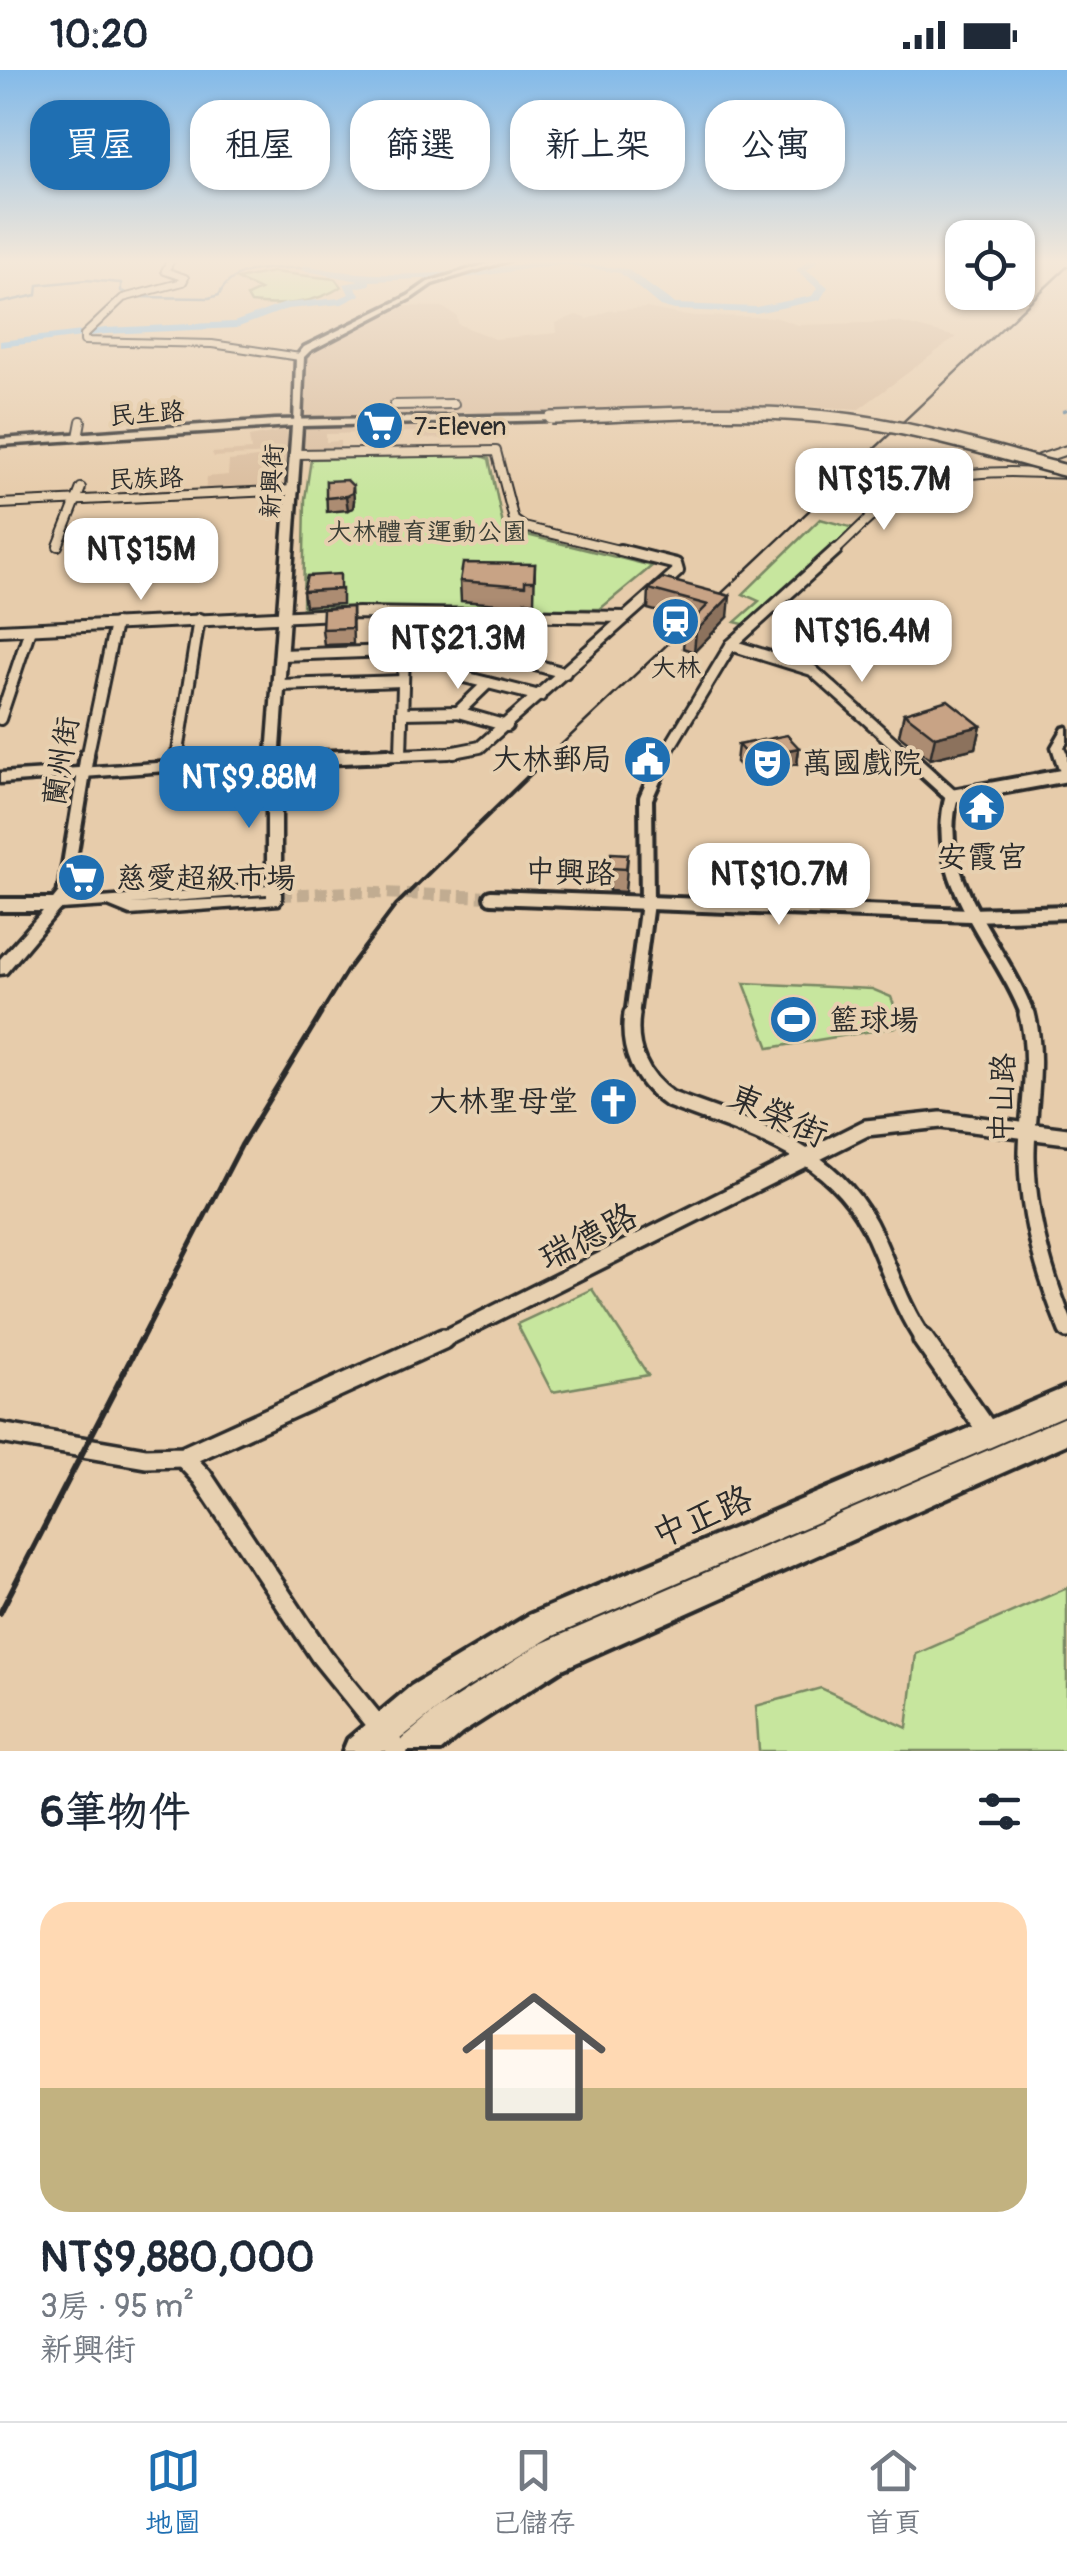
<!DOCTYPE html>
<html lang="zh-TW">
<meta charset="utf-8">
<style>
:root{--surface:#fff;--page:#f2f2f3;--text:#1f2937;--muted:#747a83;--line:#e0e1e3;--accent:#1f6fb2}
body{margin:0;font-family:Pangolin,"LXGW WenKai TC",sans-serif;background:var(--page);color:var(--text);height:100vh;display:flex;flex-direction:column;font-size:38px;white-space:nowrap}
*{box-sizing:border-box;margin:0}
p{font-size:32px;color:var(--muted)}
.icon{flex:none;width:55px;height:55px;fill:none;stroke:currentColor;stroke-width:2;stroke-linecap:round;stroke-linejoin:round}
.map{position:relative;height:1681px;overflow:hidden}
.side{display:flex;flex-direction:column;background:var(--surface);flex:1}
.side>*{flex:none}
.banner{position:absolute;left:30px;top:30px;width:1008px;height:90px;display:flex;gap:20px}
.buttons{position:absolute;left:945px;top:150px;display:grid;gap:20px}
.buttons a{display:grid;place-items:center;width:90px;height:90px;border-radius:20px;background:var(--surface);box-shadow:0 2px 8px #0004;font-size:50px}
.price{position:absolute;translate:-50% -85px;padding:0 22px;border-radius:20px;background:#fff;color:#222;font-size:32px;line-height:65px;filter:drop-shadow(0 2px 5px #0008)}
.price::after{content:'';position:absolute;left:50%;top:60px;width:30px;height:22px;margin-left:-15px;background:inherit;clip-path:polygon(0 0,100% 0,50% 100%)}
.price.on{background:var(--accent);color:#fff}
ul{padding:0;list-style:none}
li{display:grid;align-content:center;gap:20px;height:530px;padding:0 40px}
li+li{border-top:2px solid var(--line)}
li span{display:grid;place-items:center;height:310px;border-radius:30px;color:#555}
li>.icon{margin-inline-start:auto}
span .icon{width:180px;height:180px;fill:#fffc;stroke-width:1}
li b{font-size:42px}
h2{display:flex;justify-content:space-between;align-items:center;height:120px;padding:0 40px;font-size:42px}
.chip{padding:0 35px;border-radius:30px;background:var(--surface);box-shadow:0 2px 8px #0004;font-size:35px;line-height:90px}
.chip.on{background:var(--accent);color:#fff}
.status{display:flex;justify-content:space-between;align-items:center;height:70px;padding:0 50px;background:var(--surface);direction:ltr}
.status svg{height:28px;fill:currentColor}
.tab-bar{display:flex;justify-content:space-around;align-items:center;height:140px;border-top:2px solid var(--line);background:var(--surface);font-size:28px;color:var(--muted)}
.tab-bar a{display:grid;justify-items:center;gap:5px}
.tab-bar .on{color:var(--accent)}
.map>svg:first-child{display:block}
.built{fill:#dabd9e}
.green{fill:#c7e69e;stroke:#798864;stroke-width:2.5}
.lines{fill:none;stroke-linecap:round;stroke-linejoin:round}
.stream{stroke:#65869e;stroke-width:2.5}
.river{fill:#8cc2ea;fill-rule:evenodd}
.minor-tunnel{stroke:#c1ac91;stroke-width:12;stroke-dasharray:12 6;stroke-linecap:butt}
.minor-far5-casing{stroke:#2b2b2b;stroke-width:10}
.minor-far4-casing{stroke:#2b2b2b;stroke-width:12}
.minor-far3-casing{stroke:#2b2b2b;stroke-width:16}
.minor-far2-casing{stroke:#2b2b2b;stroke-width:20}
.minor-far1-casing{stroke:#2b2b2b;stroke-width:22}
.minor-casing{stroke:#2b2b2b;stroke-width:26}
.tertiary-casing{stroke:#2b2b2b;stroke-width:7}
.secondary-casing{stroke:#2b2b2b;stroke-width:7}
.primary-casing{stroke:#2b2b2b;stroke-width:8}
.minor-far5{stroke:#e7d0b0;stroke-width:6}
.minor-far4{stroke:#e7d0b0;stroke-width:8}
.minor-far3{stroke:#e7d0b0;stroke-width:10}
.minor-far2{stroke:#e7d0b0;stroke-width:12}
.minor-far1{stroke:#e7d0b0;stroke-width:15}
.minor{stroke:#e7d0b0;stroke-width:19}
.tertiary{fill:#e7d0b0;fill-rule:evenodd}
.secondary{fill:#e7d0b0;fill-rule:evenodd}
.primary{fill:#e7d0b0;fill-rule:evenodd}
.rail-far3{stroke:#2b2b2b;stroke-width:2.5}
.rail-far2{stroke:#2b2b2b;stroke-width:4}
.rail-far1{stroke:#2b2b2b;stroke-width:5}
.rail{stroke:#2b2b2b;stroke-width:6}
.secondary-bridge-casing{stroke:#2b2b2b;stroke-width:16;stroke-linecap:butt}
.secondary-bridge{stroke:#e7d0b0;stroke-width:11}
.wall{fill:#ac8c72;stroke:#2b2b2b;stroke-width:2.5}
.shaded-wall{fill:#8c725d;stroke:#2b2b2b;stroke-width:2.5}
.building{fill:#c8a385;stroke:#2b2b2b;stroke-width:2.5}
.labels{text-anchor:middle;stroke-width:8;stroke-linejoin:round;paint-order:stroke}
.far-street-label{font-size:25px;fill:#2b2b2b;stroke:#e7d0b0}
.far-poi-label{font-size:25px;fill:#2b2b2b;stroke:#e7d0b0;text-anchor:start}
.far-park-label{font-size:25px;fill:#3b3e36;stroke:#e7d0b0}
.poi-label{font-size:30px;fill:#2b2b2b;stroke:#e7d0b0;text-anchor:start}
.street-label{font-size:30px;fill:#2b2b2b;stroke:#e7d0b0}
.near-street-label{font-size:35px;fill:#2b2b2b;stroke:#e7d0b0}
</style>
<div class="status"><b>10:20</b><svg viewBox="0 0 49 12"><path d="M0 12V9h3v3zM5 12V6h3v6zM10 12V3h3v9zM15 12V0h3v12zM26 1h20v11H26zM47 4h2v5h-2z"/></svg></div>
<div class="map">
<svg width="1067" height="1681" viewBox="0 0 1067 1681">
<rect width="100%" height="100%" fill="#e7ccab"/>
<filter id="ink" filterUnits="userSpaceOnUse"><feTurbulence type="fractalNoise" baseFrequency=".01" numOctaves="2"/><feDisplacementMap in="SourceGraphic" scale="20" xChannelSelector="R" yChannelSelector="G"/><feConvolveMatrix kernelMatrix="1 2 1 2 8 2 1 2 1" color-interpolation-filters="sRGB"/></filter>
<g filter="url(#ink)">
<g class="built">
<path d="M 402,236 L 442,237 L 457,246 L 458,254 L 495,269 L 557,263 L 556,253 L 576,245 L 588,249 L 608,241 L 646,238 L 687,246 L 775,247 L 798,255 L 897,252 L 956,267 L 859,339 L 802,336 L 305,347 L 304,288 Z"/>
<path d="M 487,352 L 490,367 L 419,369 L 417,362 L 326,364 L 326,372 L 340,371 L 340,382 L 303,383 L 306,358 Z"/>
<path d="M 287,360 L 287,383 L 214,387 L 212,383 L 251,380 L 249,367 Z"/>
<path d="M 286,385 L 282,418 L 205,422 L 207,407 L 228,405 L 229,391 Z"/>
</g>
<g class="green">
<path d="M 273,202 L 335,209 L 341,217 C 316,233 280,237 251,233 L 247,226 L 260,220 L 237,209 Z"/>
<path d="M 479,385 L 489,389 L 503,455 L 523,464 L 652,496 L 600,539 L 303,538 L 305,429 L 311,389 Z"/>
<path d="M 820,449 L 854,458 L 747,555 L 735,552 L 759,531 L 743,524 Z"/>
<path d="M 744,913 L 872,919 L 891,927 L 902,956 L 769,978 Z"/>
<path d="M 592,1219 L 648,1305 L 552,1322 L 517,1254 Z"/>
<path d="M 1067,1518 L 1067,1681 L 759,1681 L 756,1636 L 821,1618 L 907,1658 L 916,1584 Z"/>
</g>
<g class="lines">
<g class="stream">
<path d="M 0,233 L 37,225 L 38,215 L 87,210 L 121,213 L 121,221 L 137,227 L 209,228 L 219,225 C 233,194 275,198 304,198"/>
<path d="M 1063,341 L 1067,340"/>
</g>
<path class="river" d="M 549,190 L 627,199 L 675,234 L 756,237 L 812,226 L 817,218 L 796,200 L 809,190 L 820,190 L 807,200 L 828,217 L 820,230 L 756,243 L 675,240 L 660,236 L 620,203 L 562,194 L 473,207 L 370,211 L 370,215 L 355,218 L 360,225 L 342,234 L 287,239 L 236,258 L 106,264 L 0,277 L 0,271 L 106,258 L 234,252 L 285,233 L 340,228 L 349,224 L 344,214 L 359,211 L 301,200 L 304,195 C 385,213 468,202 549,190 Z"/>
<path class="minor-tunnel" d="M 208,828 L 350,822 L 491,827"/>
<defs>
<path id="minor-far5" d="M 171,190 L 165,201 L 185,208 L 183,212 L 123,228 L 84,265 L 84,271 L 212,274 L 300,287"/>
<g id="minor-far4">
<path d="M 394,335 L 454,334"/>
<path d="M 78,367 L 81,351"/>
<path d="M 296,384 L 496,381 L 514,450 L 524,457 L 631,483"/>
<path d="M 1040,389 L 1067,380"/>
<path d="M 0,434 L 294,420"/>
<path d="M 58,476 L 81,418"/>
<path d="M 833,483 C 852,466 870,445 891,431 C 941,397 1007,401 1065,404"/>
</g>
<g id="minor-far3">
<path d="M 0,560 L 358,543 L 625,547"/>
<path d="M 731,575 L 812,600 L 910,688"/>
<path d="M 282,585 L 472,578 L 565,603"/>
<path d="M 464,607 L 540,626"/>
<path d="M 280,615 L 403,611"/>
<path d="M 458,642 L 488,613"/>
<path d="M 402,643 L 458,642 L 507,656"/>
<path d="M 0,649 L 30,559"/>
<path d="M 401,684 L 404,581"/>
<path d="M 87,688 L 115,554"/>
<path d="M 177,688 L 199,549"/>
<path d="M 326,688 L 449,683 L 480,677 L 678,501 L 676,494 L 620,480"/>
<path d="M 663,688 L 731,575 L 836,480"/>
</g>
<g id="minor-far2">
<path d="M 907,685 L 952,726"/>
<path d="M 274,690 L 388,685"/>
<path d="M 176,696 L 178,685"/>
<path d="M 952,726 C 928,809 1002,875 1028,946"/>
<path d="M 952,726 L 1067,705"/>
<path d="M 491,827 L 970,845 L 1067,842"/>
<path d="M 0,835 L 56,835 L 64,825 L 87,685"/>
<path d="M 632,946 L 647,833 L 646,728 L 665,685"/>
</g>
<g id="minor-far1">
<path d="M 632,944 C 627,979 640,1009 669,1029 C 752,1061 835,1078 875,1167 C 892,1205 901,1237 925,1272"/>
<path d="M 1027,944 C 1039,990 1028,1034 1027,1081 C 1026,1143 1044,1204 1067,1260"/>
<path d="M 438,1272 L 866,1058 L 941,1050 L 1067,1066"/>
</g>
<g id="minor">
<path d="M 923,1269 L 989,1363"/>
<path d="M 0,1363 L 146,1388 L 183,1387 L 443,1269"/>
<path d="M 183,1387 L 202,1407 L 321,1586 L 398,1681"/>
</g>
<g id="tertiary">
<path d="M 500,190 L 510,190 L 432,214 L 412,228 L 310,281 L 304,287 L 301,353 L 294,355 L 296,287 L 304,277 L 408,226 L 428,212 Z"/>
<path d="M 1067,657 L 1067,672 L 1064,677 L 1067,684 L 1067,706 L 1060,702 L 1052,677 L 1063,658 Z"/>
<path d="M 274,686 L 281,690 L 281,831 L 279,834 L 130,845 L 108,836 L 60,839 L 6,903 L 0,904 L 0,889 L 51,832 L 267,815 L 267,690 ZM 267,824 L 267,827 L 130,834 Z"/>
</g>
<path id="secondary" d="M 551,345 L 555,346 L 555,350 L 302,356 L 279,693 L 0,713 L 0,703 L 267,686 L 292,356 L 0,375 L 0,369 L 275,350 Z"/>
<g id="primary">
<path d="M 1067,1317 L 1067,1344 L 551,1567 L 457,1624 L 385,1681 L 343,1681 L 348,1669 L 411,1616 L 529,1545 Z"/>
<path d="M 1067,1346 L 1067,1374 L 562,1599 L 462,1663 L 441,1681 L 397,1681 L 402,1669 L 438,1639 L 538,1575 Z"/>
</g>
</defs>
<use href="#minor-far5" class="minor-far5-casing"/>
<use href="#minor-far4" class="minor-far4-casing"/>
<use href="#minor-far3" class="minor-far3-casing"/>
<use href="#minor-far2" class="minor-far2-casing"/>
<use href="#minor-far1" class="minor-far1-casing"/>
<use href="#minor" class="minor-casing"/>
<use href="#tertiary" class="tertiary-casing"/>
<use href="#secondary" class="secondary-casing"/>
<use href="#primary" class="primary-casing"/>
<use href="#minor-far5" class="minor-far5"/>
<use href="#minor-far4" class="minor-far4"/>
<use href="#minor-far3" class="minor-far3"/>
<use href="#minor-far2" class="minor-far2"/>
<use href="#minor-far1" class="minor-far1"/>
<use href="#minor" class="minor"/>
<use href="#tertiary" class="tertiary"/>
<use href="#secondary" class="secondary"/>
<use href="#primary" class="primary"/>
<path class="rail-far3" d="M 547,688 L 1067,197"/>
<path class="rail-far2" d="M 319,946 L 348,899 L 396,835 L 550,685"/>
<path class="rail-far1" d="M 140,1272 L 242,1074 L 321,944"/>
<path class="rail" d="M 0,1543 L 141,1269"/>
<defs>
<path id="secondary-bridge" d="M 551,348 C 643,345 736,338 827,347 C 909,355 988,380 1067,401"/>
</defs>
<use href="#secondary-bridge" class="secondary-bridge-casing"/>
<use href="#secondary-bridge" class="secondary-bridge"/>
</g>
<g class="wall">
<path d="M 326,411 L 354,430 L 353,438 L 348,440 L 327,442 Z"/>
<path d="M 535,494 L 534,532 L 525,531 L 525,536 L 461,531 L 460,511 Z"/>
<path d="M 662,508 L 728,547 L 694,582 L 683,578 L 685,558 L 691,551 L 648,539 L 649,519 Z"/>
<path d="M 342,519 L 342,534 L 305,536 L 303,521 Z"/>
<path d="M 352,537 L 353,574 L 324,575 L 322,559 Z"/>
<path d="M 904,643 L 981,656 L 976,678 L 930,689 L 899,665 Z"/>
<path d="M 738,675 L 799,678 L 797,694 L 747,704 L 736,692 Z"/>
<path d="M 628,784 L 625,822 L 609,821 L 610,798 Z"/>
</g>
<g class="shaded-wall">
<path d="M 353,416 L 354,430 L 353,438 L 348,440 L 346,426 Z"/>
<path d="M 730,526 L 728,547 L 694,582 L 696,561 Z"/>
<path d="M 981,656 L 976,678 L 930,689 L 935,667 Z"/>
<path d="M 799,678 L 797,694 L 747,704 L 749,687 Z"/>
</g>
<g class="building">
<path d="M 347,410 L 353,416 L 352,423 L 346,426 L 326,428 L 326,411 Z"/>
<path d="M 463,493 L 535,494 L 534,511 L 525,511 L 525,516 L 460,511 Z"/>
<path d="M 340,504 L 340,519 L 303,521 L 307,506 Z"/>
<path d="M 662,508 L 730,526 L 696,561 L 685,558 L 708,535 L 649,519 Z"/>
<path d="M 352,537 L 352,558 L 322,559 L 323,539 Z"/>
<path d="M 948,630 L 981,656 L 935,667 L 904,643 Z"/>
<path d="M 787,665 L 799,678 L 749,687 L 738,675 Z"/>
<path d="M 611,783 L 628,784 L 626,799 L 610,798 Z"/>
</g>
</g>
<linearGradient id="sky" x2="0" y2="1"><stop stop-color="#83bae9"/><stop offset="0.45" stop-color="#f4e8d9"/><stop offset="1" stop-color="#f4e8d9" stop-opacity="0"/></linearGradient>
<rect width="1067" height="425" fill="url(#sky)"/>
<defs>
<symbol id="supermarket-disc" viewBox="-11 -11 22 22"><circle r="9.5" fill="#1f6fb2" stroke="#e7d0b0"/><path d="M-6-5.5h2.5l.6 2H6L4.5 2H-2.5L-4.4-4H-6ZM-1.5 3.2a1.3 1.3 0 1 0 .1 0ZM3 3.2a1.3 1.3 0 1 0 .1 0Z" fill="#fff"/></symbol>
<symbol id="station-disc" viewBox="-11 -11 22 22"><circle r="9.5" fill="#1f6fb2" stroke="#e7d0b0"/><path d="M-3-6H3Q5-6 5-4V2Q5 4 3 4L4.5 6H3L1.5 4h-3L-3 6H-4.5L-3 4Q-5 4-5 2V-4Q-5-6-3-6ZM-3.5-4v3h7v-3ZM-3.5 1v1.5H-2V1ZM2 1v1.5H3.5V1Z" fill="#fff"/></symbol>
<symbol id="civic-disc" viewBox="-11 -11 22 22"><circle r="9.5" fill="#1f6fb2" stroke="#e7d0b0"/><path d="M-.6-6.5H3V-4.5H.6V-3L4-1V1h2V6H-6V1h2V-1L-.6-3ZM-1.2 2.5V6h2.4V2.5Z" fill="#fff"/></symbol>
<symbol id="theatre-disc" viewBox="-11 -11 22 22"><circle r="9.5" fill="#1f6fb2" stroke="#e7d0b0"/><path d="M-5-5.5Q0-4 5-5.5V0Q5 5 0 6Q-5 5-5 0ZM-3.3-2.5H-1v1.5H-3.3ZM1-2.5H3.3v1.5H1ZM-2.8 1Q0 5.5 2.8 1Z" fill="#fff"/></symbol>
<symbol id="temple-disc" viewBox="-11 -11 22 22"><circle r="9.5" fill="#1f6fb2" stroke="#e7d0b0"/><path d="M0-6L5-2H3V0L6.5 2.5H4V6H1.5V3h-3V6H-4V2.5H-6.5L-3 0V-2H-5Z" fill="#fff"/></symbol>
<symbol id="stadium-disc" viewBox="-11 -11 22 22"><circle r="9.5" fill="#1f6fb2" stroke="#e7d0b0"/><path d="M0-5a6.5 5 0 1 0 0 10a6.5 5 0 1 0 0-10ZM-3.5-1.8h7v3.6h-7Z" fill="#fff"/></symbol>
<symbol id="church-disc" viewBox="-11 -11 22 22"><circle r="9.5" fill="#1f6fb2" stroke="#e7d0b0"/><path d="M-1.2-6h2.4v3.5h3.3v2.4h-3.3V6h-2.4V-.1h-3.3v-2.4h3.3Z" fill="#fff"/></symbol>
</defs>
<g fill-rule="evenodd">
<use href="#supermarket-disc" x="352" y="328" width="55" height="55"/>
<use href="#station-disc" x="648" y="524" width="55" height="55"/>
<use href="#civic-disc" x="620" y="662" width="55" height="55"/>
<use href="#theatre-disc" x="740" y="666" width="55" height="55"/>
<use href="#temple-disc" x="954" y="710" width="55" height="55"/>
<use href="#supermarket-disc" x="54" y="780" width="55" height="55"/>
<use href="#stadium-disc" x="766" y="922" width="55" height="55"/>
<use href="#church-disc" x="586" y="1004" width="55" height="55"/>
</g>
<g class="labels">
<g class="far-street-label">
<text transform="translate(147 343) rotate(-4)" y="9">民生路</text>
<text transform="translate(146 408) rotate(-2)" y="9">民族路</text>
<text transform="translate(271 411) rotate(-87)" y="9">新興街</text>
</g>
<g class="far-poi-label">
<text x="414" y="365">7-Eleven</text>
<text x="676" y="606" text-anchor="middle">大林</text>
</g>
<g class="far-park-label">
<text x="427" y="470">大林體育運動公園</text>
</g>
<g class="poi-label">
<text x="612" y="699" text-anchor="end">大林郵局</text>
<text x="802" y="703">萬國戲院</text>
<text x="982" y="797" text-anchor="middle">安霞宮</text>
<text x="116" y="818">慈愛超級市場</text>
<text x="829" y="960">籃球場</text>
<text x="578" y="1041" text-anchor="end">大林聖母堂</text>
</g>
<g class="street-label">
<text transform="translate(61 691) rotate(-81)" y="10">蘭州街</text>
<text transform="translate(570 802) rotate(2)" y="10">中興路</text>
<text transform="translate(1002 1028) rotate(-88)" y="10">中山路</text>
</g>
<g class="near-street-label">
<text transform="translate(778 1045) rotate(24)" y="12">東榮街</text>
<text transform="translate(588 1166) rotate(-27)" y="12">瑞德路</text>
<text transform="translate(702 1446) rotate(-23)" y="12">中正路</text>
</g>
</g>
</svg>
<div class="buttons">
<a><svg class="icon" aria-label="locate" viewBox="0 0 24 24"><circle cx="12" cy="12" r="6"/><path d="M12 2v4M12 18v4M2 12h4M18 12h4"/></svg></a>
</div>
<b class="price" style="left:884px;top:463px">NT$15.7M</b>
<b class="price" style="left:141px;top:533px">NT$15M</b>
<b class="price" style="left:862px;top:615px">NT$16.4M</b>
<b class="price" style="left:458px;top:622px">NT$21.3M</b>
<b class="price on" style="left:249px;top:761px">NT$9.88M</b>
<b class="price" style="left:779px;top:858px">NT$10.7M</b>
<div class="banner">
<a class="chip on">買屋</a>
<a class="chip">租屋</a>
<a class="chip">篩選</a>
<a class="chip">新上架</a>
<a class="chip">公寓</a>
</div>
</div>
<section class="side">
<h2>6筆物件<svg class="icon" aria-label="filters" viewBox="0 0 24 24"><path d="M4 7h16M4 17h16"/><circle cx="9" cy="7" r="2"/><circle cx="15" cy="17" r="2"/></svg></h2>
<ul>
<li><span style="background:linear-gradient(#ffd9b3 60%,#c2b280 0)"><svg class="icon" aria-label="home" viewBox="0 0 24 24"><path d="M3 11l9-7 9 7M6 9v11h12V9"/></svg></span><div><b>NT$9,880,000</b><p>3房 · 95 m²</p><p>新興街</p></div></li>
</ul>
</section>
<nav class="tab-bar">
<a class="on"><svg class="icon" aria-label="map" viewBox="0 0 24 24"><path d="M3 6l6-2 6 2 6-2v14l-6 2-6-2-6 2zM9 4v14M15 6v14"/></svg>地圖</a>
<a><svg class="icon" aria-label="saved" viewBox="0 0 24 24"><path d="M7 4h10v16l-5-4-5 4z"/></svg>已儲存</a>
<a><svg class="icon" aria-label="home" viewBox="0 0 24 24"><path d="M3 11l9-7 9 7M6 9v11h12V9"/></svg>首頁</a>
</nav>
